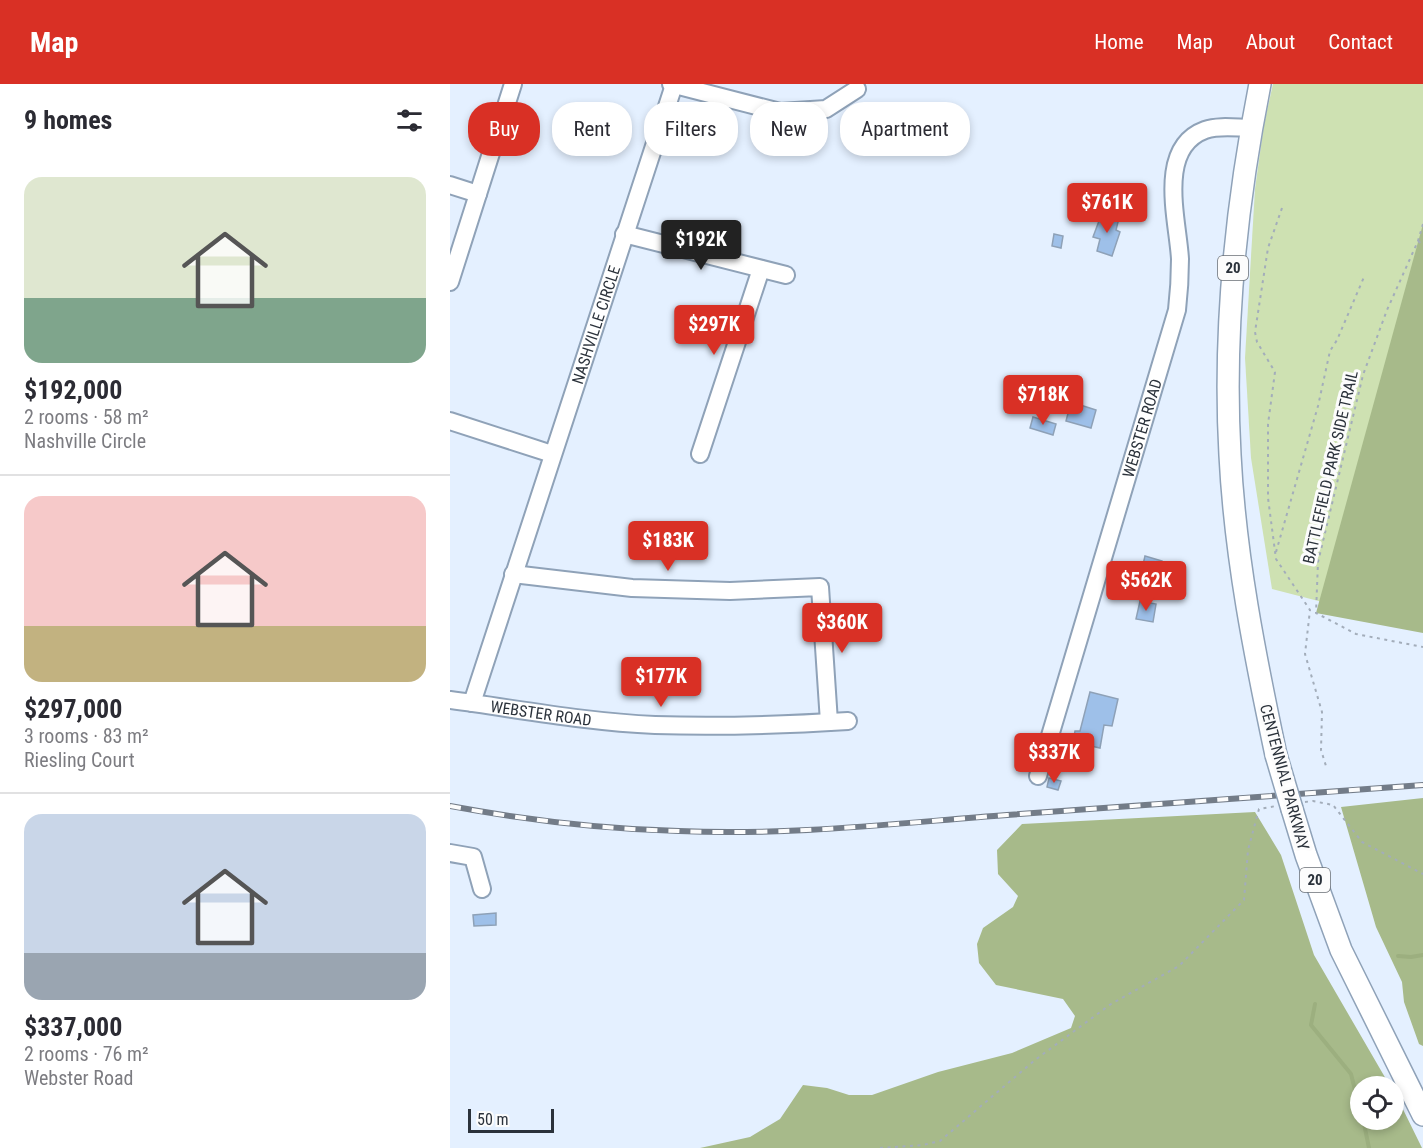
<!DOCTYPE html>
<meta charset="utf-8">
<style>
:root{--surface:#fff;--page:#f2f2f3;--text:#2b2b33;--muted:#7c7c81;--line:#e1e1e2;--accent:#d93025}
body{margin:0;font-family:"Roboto Condensed",sans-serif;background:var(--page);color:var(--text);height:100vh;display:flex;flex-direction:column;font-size:22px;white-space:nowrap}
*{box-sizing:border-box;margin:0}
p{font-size:20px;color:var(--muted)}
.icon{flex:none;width:33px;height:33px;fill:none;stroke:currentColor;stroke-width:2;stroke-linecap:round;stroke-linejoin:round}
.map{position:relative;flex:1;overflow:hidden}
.side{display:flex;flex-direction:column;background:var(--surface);width:450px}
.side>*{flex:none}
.hud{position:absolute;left:18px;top:18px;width:570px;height:54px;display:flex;gap:12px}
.fabs{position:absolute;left:900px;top:992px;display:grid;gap:12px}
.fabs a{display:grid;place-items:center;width:54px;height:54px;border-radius:50%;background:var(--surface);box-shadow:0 3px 9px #0003;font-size:30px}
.scale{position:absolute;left:18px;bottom:15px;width:86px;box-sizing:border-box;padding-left:6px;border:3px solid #2b323b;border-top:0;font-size:16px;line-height:21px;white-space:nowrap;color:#2b323b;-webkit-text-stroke:4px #fcfcfc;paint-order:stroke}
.price{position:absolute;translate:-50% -51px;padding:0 14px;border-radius:6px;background:var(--accent);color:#fff;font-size:20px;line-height:39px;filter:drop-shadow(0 2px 3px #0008)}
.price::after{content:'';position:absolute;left:50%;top:36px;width:18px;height:14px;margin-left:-9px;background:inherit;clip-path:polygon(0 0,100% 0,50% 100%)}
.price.current{background:#222;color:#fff}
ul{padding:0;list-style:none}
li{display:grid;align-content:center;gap:12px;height:318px;padding:0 24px}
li+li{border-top:2px solid var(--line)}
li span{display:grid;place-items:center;height:186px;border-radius:18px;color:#555}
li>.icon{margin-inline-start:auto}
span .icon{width:108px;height:108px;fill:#fffc;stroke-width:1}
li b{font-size:26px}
h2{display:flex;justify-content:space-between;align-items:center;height:72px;padding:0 24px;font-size:26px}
.tag{padding:0 21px;border-radius:24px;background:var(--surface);box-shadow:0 3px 9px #0003;font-size:21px;line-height:54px}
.tag.current{background:var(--accent);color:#fff}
header{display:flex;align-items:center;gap:36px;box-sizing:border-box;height:84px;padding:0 30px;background:var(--accent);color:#fff}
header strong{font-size:28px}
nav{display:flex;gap:33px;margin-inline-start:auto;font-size:21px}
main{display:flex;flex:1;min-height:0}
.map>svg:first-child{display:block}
.green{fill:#cee1b2}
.forest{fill:#a7ba8a}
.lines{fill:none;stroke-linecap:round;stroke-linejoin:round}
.stream{stroke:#9caf7f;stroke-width:4}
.building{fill:#9ec0e9;stroke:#8ea1b7;stroke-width:1.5}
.minor-casing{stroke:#8fa2b8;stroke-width:20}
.major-casing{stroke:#8fa2b8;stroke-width:24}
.path{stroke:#a3adba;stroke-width:2;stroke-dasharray:3 4.5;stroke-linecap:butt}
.minor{stroke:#fff;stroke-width:16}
.major{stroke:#fff;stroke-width:21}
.rail-casing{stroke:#737c88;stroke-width:6}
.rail{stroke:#fcfcfc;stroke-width:4;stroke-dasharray:11;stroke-linecap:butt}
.major-bridge-casing{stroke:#8fa2b8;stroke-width:24;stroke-linecap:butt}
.major-bridge{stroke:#fff;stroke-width:21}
.labels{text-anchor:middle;stroke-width:6;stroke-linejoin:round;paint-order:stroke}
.shield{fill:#fcfcfc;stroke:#6a6f75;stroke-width:1.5}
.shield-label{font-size:15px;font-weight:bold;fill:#2b323b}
.street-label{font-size:16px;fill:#2b323b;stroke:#fcfcfc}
</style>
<header>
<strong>Map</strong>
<nav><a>Home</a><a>Map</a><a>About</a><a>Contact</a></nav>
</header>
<main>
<section class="side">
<h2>9 homes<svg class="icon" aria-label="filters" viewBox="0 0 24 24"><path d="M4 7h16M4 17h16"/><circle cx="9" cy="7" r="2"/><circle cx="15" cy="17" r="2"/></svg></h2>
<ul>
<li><span style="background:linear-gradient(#dfe7d0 65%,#7fa58c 0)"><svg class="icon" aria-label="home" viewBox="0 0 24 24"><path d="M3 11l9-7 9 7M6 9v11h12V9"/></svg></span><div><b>$192,000</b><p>2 rooms · 58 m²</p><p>Nashville Circle</p></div></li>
<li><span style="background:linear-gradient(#f6c9c9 70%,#c2b280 0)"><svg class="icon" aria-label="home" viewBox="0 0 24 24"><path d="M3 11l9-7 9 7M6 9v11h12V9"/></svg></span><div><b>$297,000</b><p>3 rooms · 83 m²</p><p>Riesling Court</p></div></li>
<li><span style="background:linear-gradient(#c9d6e8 75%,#9aa5b1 0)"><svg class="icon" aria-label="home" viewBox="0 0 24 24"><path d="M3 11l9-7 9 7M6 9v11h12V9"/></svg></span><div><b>$337,000</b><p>2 rooms · 76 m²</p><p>Webster Road</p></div></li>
</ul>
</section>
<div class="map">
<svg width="973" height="1064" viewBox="0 0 973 1064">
<rect width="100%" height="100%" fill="#e4f0ff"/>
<path class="green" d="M 823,0 L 973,0 L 973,544 L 822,505 L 801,374 L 795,274 L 805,105 L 814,40 Z"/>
<g class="forest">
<path d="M 973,140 L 973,549 L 866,529 Z"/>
<path d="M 973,714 L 973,962 L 969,960 L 954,918 L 952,898 L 926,843 L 891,723 Z"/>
<path d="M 805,728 L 831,771 L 864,871 L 940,1002 L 910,1002 L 910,1035 L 944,1035 L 944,1007 L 972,1064 L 250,1064 L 300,1053 L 330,1035 L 353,1001 L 377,1004 L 399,1011 L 422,1011 L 488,988 L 562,969 L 621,944 L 625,932 L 613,915 L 546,901 L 529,879 L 527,860 L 533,844 L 563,823 L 568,812 L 548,790 L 547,766 L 572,740 Z"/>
</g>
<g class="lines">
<g class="stream">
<path d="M 948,872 L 961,873 L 973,871"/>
<path d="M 865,920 L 861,941 L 901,990 L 910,1026"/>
<path d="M 913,1035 L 919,1064"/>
</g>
</g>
<g class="building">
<path d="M 656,129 L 669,134 L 666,146 L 670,148 L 662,172 L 647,167 L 650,155 L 643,153 L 649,137 L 653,138 Z"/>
<path d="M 604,150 L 613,152 L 611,164 L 602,162 Z"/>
<path d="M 621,318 L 646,326 L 641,344 L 616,337 Z"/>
<path d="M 583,333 L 606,340 L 603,351 L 580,344 Z"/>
<path d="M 695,472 L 712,477 L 707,496 L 691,489 Z"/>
<path d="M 690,517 L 706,520 L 703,538 L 686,535 Z"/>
<path d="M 640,608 L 668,615 L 662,642 L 654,641 L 650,664 L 623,658 L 625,647 L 630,647 Z"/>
<path d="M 599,694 L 611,697 L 608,706 L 597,703 Z"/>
<path d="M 46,829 L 46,841 L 24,842 L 23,831 Z"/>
</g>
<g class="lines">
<defs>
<g id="minor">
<path d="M 221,0 L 330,28 L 376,25 L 407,5"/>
<path d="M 0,101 L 28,110"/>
<path d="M 174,150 L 336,191"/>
<path d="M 0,198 L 63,0"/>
<path d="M 0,337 L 102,370"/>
<path d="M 250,370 L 311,185"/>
<path d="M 63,490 L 182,504 L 280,507 L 370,503 L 379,638"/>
<path id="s1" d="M 0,616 C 68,625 136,638 205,641 C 270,643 334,641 398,637"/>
<path id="s2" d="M 22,619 L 224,1"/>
<path id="s3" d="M 588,692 L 727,226 C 729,209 730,192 730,175 C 728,137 706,64 755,46 C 769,41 787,44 801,44"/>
<path d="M 0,769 L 23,773 L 32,805"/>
</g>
<g id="major">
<path d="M 810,0 C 786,121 773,247 780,371 C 785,472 805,572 826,671"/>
<path d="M 842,725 L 856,771 L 891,866 L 973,1031"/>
</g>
</defs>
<use href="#minor" class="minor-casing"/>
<use href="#major" class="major-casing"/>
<g class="path">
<path d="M 832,124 L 818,164 L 805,248 L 807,258 L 825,288 L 818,340 L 818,414 L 826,475 L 860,526 L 855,570 L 872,628 L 871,666 L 876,682"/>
<path d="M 973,140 L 968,157 L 937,226 L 913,291 L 868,478 L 866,529 L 906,550 L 973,563"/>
<path d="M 968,157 L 973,161"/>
<path d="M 826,468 L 868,322 L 880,267 L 887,256 L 914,193"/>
<path d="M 855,718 L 863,717 L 883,721 L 912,758 L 973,790"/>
<path d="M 430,1064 L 473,1061 L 490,1057 L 585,976 L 661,920 L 729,882 L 794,816 L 798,766 L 809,725 L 826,722"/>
</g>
<use href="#minor" class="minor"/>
<use href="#major" class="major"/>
<defs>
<path id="rail" d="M 0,722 C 76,736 152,745 229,747 C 338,752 448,739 557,731 C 696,721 834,711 973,701"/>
</defs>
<use href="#rail" class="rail-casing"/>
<use href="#rail" class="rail"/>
<defs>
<path id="major-bridge" d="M 826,671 L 842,725"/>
</defs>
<use href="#major-bridge" class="major-bridge-casing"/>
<use href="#major-bridge" class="major-bridge"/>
</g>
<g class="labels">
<g class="shield">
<rect x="768" y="172" width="30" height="24" rx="4.5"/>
<rect x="850" y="784" width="30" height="24" rx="4.5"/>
</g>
<g class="shield-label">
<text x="783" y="189">20</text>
<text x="865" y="801">20</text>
</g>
<g class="street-label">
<text dy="6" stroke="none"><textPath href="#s2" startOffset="398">NASHVILLE CIRCLE</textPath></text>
<text dy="6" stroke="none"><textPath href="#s3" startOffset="363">WEBSTER ROAD</textPath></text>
<text transform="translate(880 383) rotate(-77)" y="6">BATTLEFIELD PARK SIDE TRAIL</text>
<text dy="6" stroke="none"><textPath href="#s1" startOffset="92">WEBSTER ROAD</textPath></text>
<text transform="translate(835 693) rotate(75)" y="6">CENTENNIAL PARKWAY</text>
</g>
</g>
</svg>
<div class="fabs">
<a><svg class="icon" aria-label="locate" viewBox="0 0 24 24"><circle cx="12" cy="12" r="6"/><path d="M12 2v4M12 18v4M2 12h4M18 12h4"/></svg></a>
</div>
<div class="scale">50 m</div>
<b class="price" style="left:657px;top:150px">$761K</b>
<b class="price current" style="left:251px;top:187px">$192K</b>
<b class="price" style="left:264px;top:272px">$297K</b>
<b class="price" style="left:593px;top:342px">$718K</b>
<b class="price" style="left:218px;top:488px">$183K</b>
<b class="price" style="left:696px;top:528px">$562K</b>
<b class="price" style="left:392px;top:570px">$360K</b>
<b class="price" style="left:211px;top:624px">$177K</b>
<b class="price" style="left:604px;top:700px">$337K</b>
<div class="hud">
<a class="tag current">Buy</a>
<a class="tag">Rent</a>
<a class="tag">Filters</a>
<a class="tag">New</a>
<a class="tag">Apartment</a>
</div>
</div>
</main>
